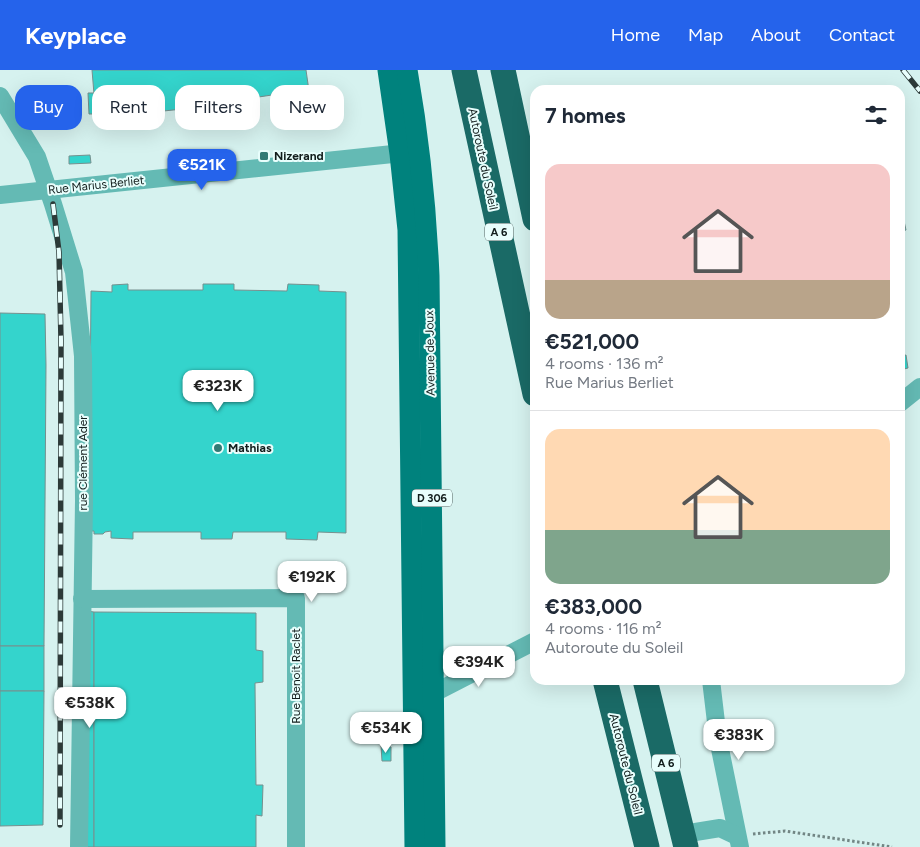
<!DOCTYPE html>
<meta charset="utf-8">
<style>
:root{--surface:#fff;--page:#f6f6f7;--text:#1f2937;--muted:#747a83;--line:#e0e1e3;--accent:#2563eb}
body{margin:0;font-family:Figtree,sans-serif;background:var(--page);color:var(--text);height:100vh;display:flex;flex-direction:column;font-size:19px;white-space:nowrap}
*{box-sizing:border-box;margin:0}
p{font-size:16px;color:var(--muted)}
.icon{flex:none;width:28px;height:28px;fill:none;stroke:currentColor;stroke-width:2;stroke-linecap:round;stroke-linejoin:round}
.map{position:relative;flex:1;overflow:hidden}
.side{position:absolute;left:530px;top:15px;width:375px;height:600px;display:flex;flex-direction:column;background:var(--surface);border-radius:15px;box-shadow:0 5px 20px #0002}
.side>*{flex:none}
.banner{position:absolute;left:15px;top:15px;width:440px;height:45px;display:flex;gap:10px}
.price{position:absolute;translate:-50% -42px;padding:0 11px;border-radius:10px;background:#fff;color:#222;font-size:16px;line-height:32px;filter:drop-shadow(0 1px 2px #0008)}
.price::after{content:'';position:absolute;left:50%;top:30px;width:15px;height:11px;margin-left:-8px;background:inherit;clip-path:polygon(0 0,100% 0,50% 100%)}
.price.on{background:var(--accent);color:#fff}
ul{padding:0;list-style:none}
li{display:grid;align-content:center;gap:10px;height:265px;padding:0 15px}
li+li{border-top:1px solid var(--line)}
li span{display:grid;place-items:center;height:155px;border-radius:15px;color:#555}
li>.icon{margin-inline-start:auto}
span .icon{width:90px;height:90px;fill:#fffc;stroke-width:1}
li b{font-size:21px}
h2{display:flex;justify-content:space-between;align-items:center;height:60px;padding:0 15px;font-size:21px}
.tag{padding:0 18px;border-radius:15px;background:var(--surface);box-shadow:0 5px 20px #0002;font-size:18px;line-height:45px}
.tag.on{background:var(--accent);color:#fff}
header{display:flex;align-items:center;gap:30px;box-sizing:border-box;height:70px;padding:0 25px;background:var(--accent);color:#fff}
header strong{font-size:24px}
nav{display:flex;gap:28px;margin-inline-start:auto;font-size:18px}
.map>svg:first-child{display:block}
.building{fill:#34d4cc;stroke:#76908e}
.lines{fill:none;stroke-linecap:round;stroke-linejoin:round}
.path{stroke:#728684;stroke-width:3;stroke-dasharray:2.5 2.5;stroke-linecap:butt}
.minor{stroke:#64bab4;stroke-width:18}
.major{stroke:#00827d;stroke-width:21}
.highway{stroke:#1a6a66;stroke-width:25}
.rail-casing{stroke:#2c3a38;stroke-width:5.5}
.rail{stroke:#e8fefc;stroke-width:4;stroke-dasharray:11;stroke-linecap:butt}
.poi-dot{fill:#317a75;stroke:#e8fefc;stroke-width:2}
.labels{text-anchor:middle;stroke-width:4;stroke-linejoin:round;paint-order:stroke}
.shield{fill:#e8fefc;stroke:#52605f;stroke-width:1}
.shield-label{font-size:11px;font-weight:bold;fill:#121d1c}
.poi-label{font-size:12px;font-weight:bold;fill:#121d1c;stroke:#e8fefc;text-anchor:start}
.street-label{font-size:12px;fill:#121d1c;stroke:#e8fefc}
</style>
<header>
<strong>Keyplace</strong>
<nav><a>Home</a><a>Map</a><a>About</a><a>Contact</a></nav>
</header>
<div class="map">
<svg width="920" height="777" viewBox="0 0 920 777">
<rect width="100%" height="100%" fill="#d6f2ef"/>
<g class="building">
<path d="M 92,0 L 306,0 L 309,21 L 288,23 L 288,21 L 272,23 L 272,25 L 252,28 L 252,25 L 230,27 L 231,34 L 96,48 Z"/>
<path d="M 88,23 L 94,23 L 96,44 L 89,44 Z"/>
<path d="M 90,85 L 91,93 L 69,94 L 69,86 Z"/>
<path d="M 900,142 L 902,142 L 906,160 L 900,162 Z"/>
<path d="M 128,214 L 128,220 L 203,220 L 203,214 L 234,214 L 234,220 L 287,221 L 288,214 L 319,215 L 319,221 L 346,222 L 346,463 L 318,462 L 317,470 L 286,469 L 286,462 L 233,462 L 232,469 L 201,469 L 201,462 L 133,462 L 133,469 L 111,468 L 111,461 L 105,462 L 103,464 L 94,464 L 94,461 L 89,461 L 91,221 L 112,222 L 112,215 Z"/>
<path d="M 0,243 L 45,244 L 46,295 L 44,576 L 0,576 Z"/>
<path d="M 900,280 L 901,286 L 906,285 L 908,298 L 900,300 Z"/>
<path d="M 87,541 L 94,542 L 94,777 L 87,777 Z"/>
<path d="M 94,542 L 256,543 L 256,580 L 263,581 L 263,612 L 255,613 L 256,715 L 263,715 L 262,746 L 256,745 L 256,777 L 94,777 Z"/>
<rect x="0" y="576" width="44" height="45"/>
<path d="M 0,621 L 44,621 L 43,755 L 0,756 Z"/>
<path d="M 381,676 L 391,677 L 391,691 L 382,691 Z"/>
</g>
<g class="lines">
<path class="path" d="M 753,764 L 785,761 L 892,777"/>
<g class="minor">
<path d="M 0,26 L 37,87 L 53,134 L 74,202 L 83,286 L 84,431 L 79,777"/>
<path d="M 0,125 L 412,82"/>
<path d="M 900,333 L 920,317"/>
<path d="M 82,529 L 296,528 L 296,777"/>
<path d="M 711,610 L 718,669 L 740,777"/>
<path d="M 422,623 L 434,623 L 535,571"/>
<path d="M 683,764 L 720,758 L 737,766"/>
</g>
<g class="major">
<path d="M 388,0 L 400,84 L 408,160 L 415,777"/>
<path d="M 407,0 C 419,68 426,137 429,206 L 435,777"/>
</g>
<g class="highway">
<path d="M 464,0 L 535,324"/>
<path d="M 503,0 L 535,149"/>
<path d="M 605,610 L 647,777"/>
<path d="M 645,610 L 686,777"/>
</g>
<defs>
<g id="rail">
<path d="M 903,0 L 920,21"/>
<path d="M 53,134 L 59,182 L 61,270 L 60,755"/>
</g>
</defs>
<use href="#rail" class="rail-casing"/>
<use href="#rail" class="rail"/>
</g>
<g class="poi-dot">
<rect x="259" y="81" width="10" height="10" rx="2.5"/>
<circle cx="218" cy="378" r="5"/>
</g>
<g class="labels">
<g class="shield">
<rect x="485" y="153.5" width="28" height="17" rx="4"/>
<rect x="412" y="419.5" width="40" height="17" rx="4"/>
<rect x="652" y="684.5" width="28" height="17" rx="4"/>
</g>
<g class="shield-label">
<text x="499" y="166">A 6</text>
<text x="432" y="432">D 306</text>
<text x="666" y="697">A 6</text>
</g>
<g class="poi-label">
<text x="274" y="90">Nizerand</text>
<text x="228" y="382">Mathias</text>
</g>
<g class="street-label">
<text transform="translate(483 89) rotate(78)" y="4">Autoroute du Soleil</text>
<text transform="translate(96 115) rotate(-6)" y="4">Rue Marius Berliet</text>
<text transform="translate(430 283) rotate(-91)" y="4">Avenue de Joux</text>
<text transform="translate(83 393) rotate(-90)" y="4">rue Clément Ader</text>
<text transform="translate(296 606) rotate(-90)" y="4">Rue Benoit Raclet</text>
<text transform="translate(626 694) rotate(76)" y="4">Autoroute du Soleil</text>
</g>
</g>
</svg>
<b class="price on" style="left:202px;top:121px">€521K</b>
<b class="price" style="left:218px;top:342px">€323K</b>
<b class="price" style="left:312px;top:533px">€192K</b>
<b class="price" style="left:479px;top:618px">€394K</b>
<b class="price" style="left:90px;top:659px">€538K</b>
<b class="price" style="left:386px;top:684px">€534K</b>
<b class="price" style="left:739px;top:691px">€383K</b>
<div class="banner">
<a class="tag on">Buy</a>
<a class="tag">Rent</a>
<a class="tag">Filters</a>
<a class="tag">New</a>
</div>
<section class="side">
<h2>7 homes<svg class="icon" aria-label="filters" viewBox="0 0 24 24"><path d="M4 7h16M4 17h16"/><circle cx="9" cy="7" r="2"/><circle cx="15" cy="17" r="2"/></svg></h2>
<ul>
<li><span style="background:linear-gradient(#f6c9c9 75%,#b9a48a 0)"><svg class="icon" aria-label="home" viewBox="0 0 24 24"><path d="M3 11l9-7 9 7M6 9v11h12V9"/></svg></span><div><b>€521,000</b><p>4 rooms · 136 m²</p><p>Rue Marius Berliet</p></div></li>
<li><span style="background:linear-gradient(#ffd9b3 65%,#7fa58c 0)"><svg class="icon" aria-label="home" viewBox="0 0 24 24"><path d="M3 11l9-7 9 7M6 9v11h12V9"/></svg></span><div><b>€383,000</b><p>4 rooms · 116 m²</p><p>Autoroute du Soleil</p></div></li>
</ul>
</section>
</div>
